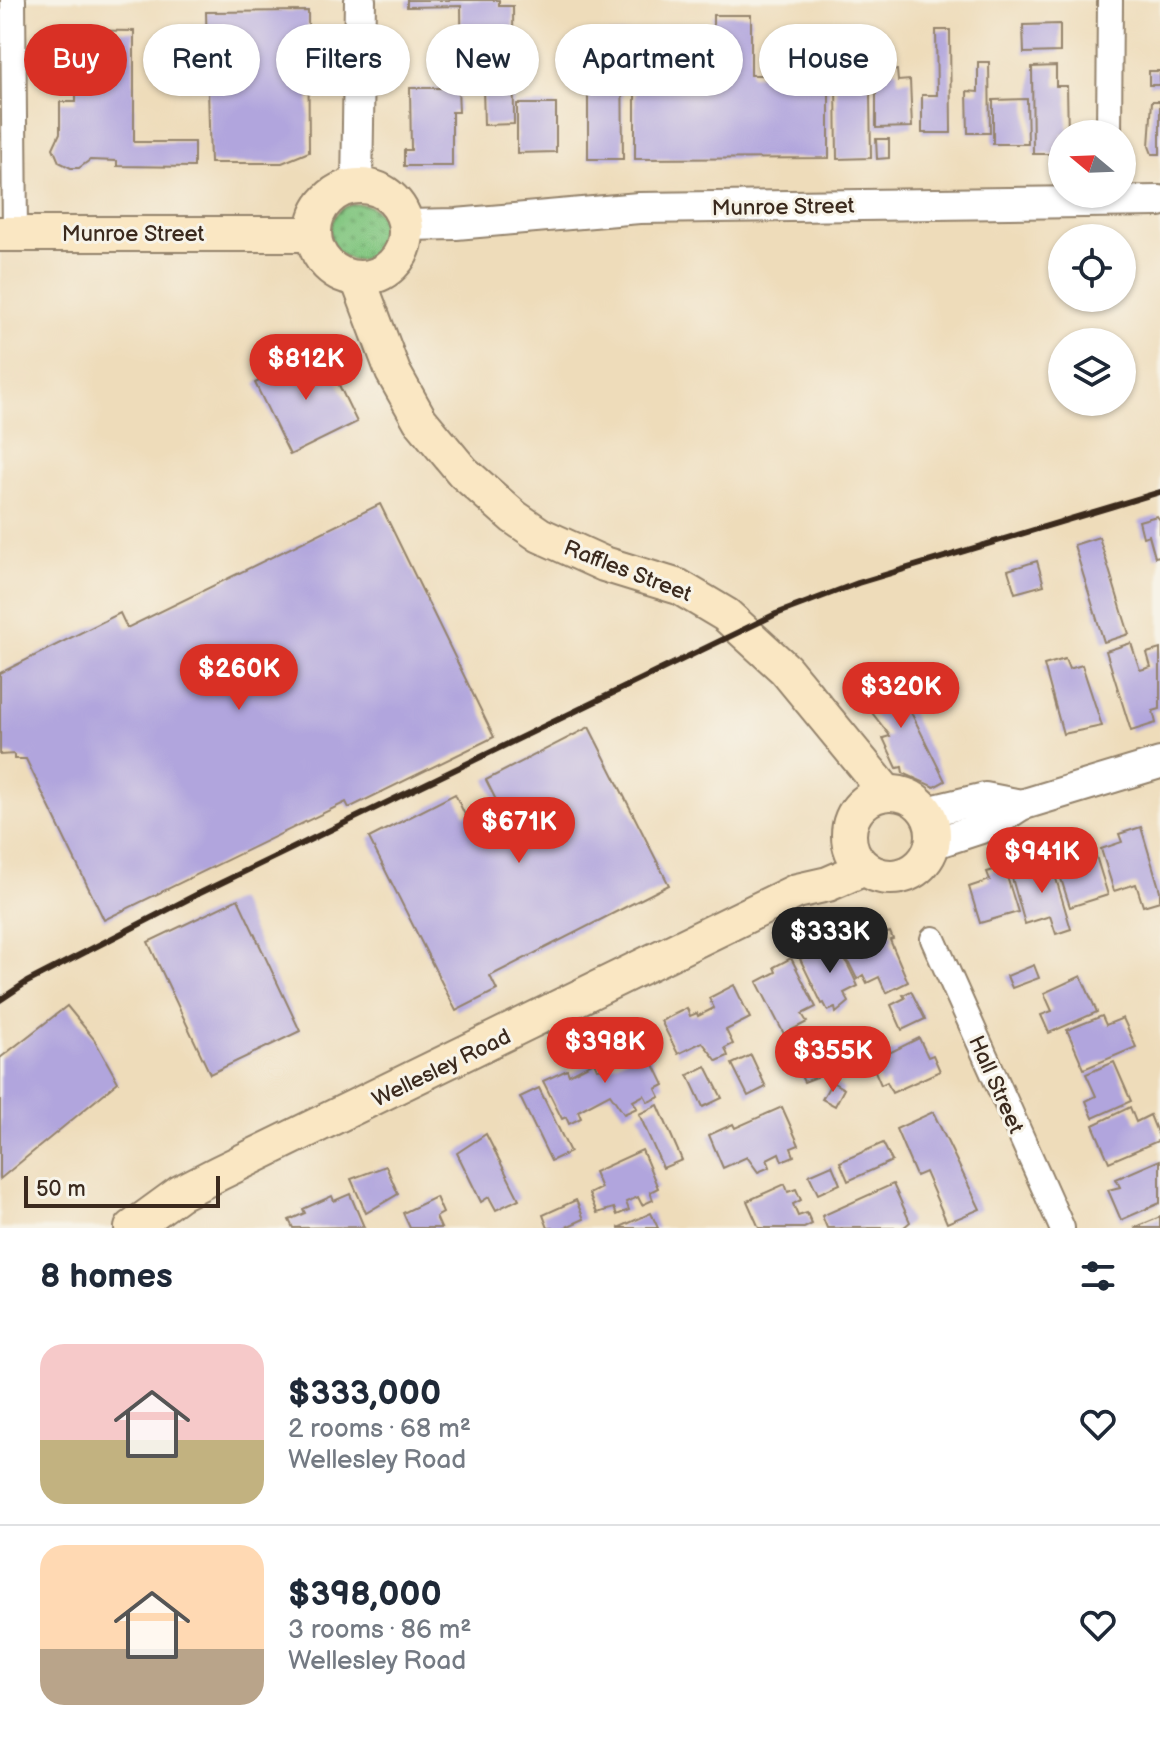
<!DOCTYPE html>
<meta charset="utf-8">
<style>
:root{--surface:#fff;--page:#f2f2f3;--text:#1f2937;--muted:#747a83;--line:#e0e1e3;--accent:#d93025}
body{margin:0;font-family:"Balsamiq Sans",sans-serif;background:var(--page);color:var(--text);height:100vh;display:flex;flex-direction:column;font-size:30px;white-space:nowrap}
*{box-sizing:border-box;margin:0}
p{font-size:26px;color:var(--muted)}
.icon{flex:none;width:44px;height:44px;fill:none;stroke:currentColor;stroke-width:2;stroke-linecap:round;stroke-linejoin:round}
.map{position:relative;height:1228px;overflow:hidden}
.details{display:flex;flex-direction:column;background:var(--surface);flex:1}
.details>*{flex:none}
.guide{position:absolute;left:24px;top:24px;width:1112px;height:72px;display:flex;gap:16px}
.needle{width:52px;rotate:289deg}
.buttons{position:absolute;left:1048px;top:120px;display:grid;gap:16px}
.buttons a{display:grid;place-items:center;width:88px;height:88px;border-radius:50%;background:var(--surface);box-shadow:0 2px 6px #0004;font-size:40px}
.scale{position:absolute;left:24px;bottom:20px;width:196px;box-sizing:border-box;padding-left:8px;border:4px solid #3b2a1e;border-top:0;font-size:22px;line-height:28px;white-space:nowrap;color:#3b2a1e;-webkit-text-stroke:6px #f7f3e8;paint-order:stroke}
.price{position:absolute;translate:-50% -68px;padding:0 18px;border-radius:28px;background:var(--accent);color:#fff;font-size:26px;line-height:52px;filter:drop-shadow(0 2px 4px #0008)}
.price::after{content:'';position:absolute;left:50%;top:48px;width:24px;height:18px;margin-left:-12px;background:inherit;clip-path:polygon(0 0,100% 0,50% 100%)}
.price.current{background:#222;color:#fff}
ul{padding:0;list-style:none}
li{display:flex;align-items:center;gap:24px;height:200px;padding:0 40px}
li+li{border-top:2px solid var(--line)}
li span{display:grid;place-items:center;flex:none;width:224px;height:160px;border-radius:24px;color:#555}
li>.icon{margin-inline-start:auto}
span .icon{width:96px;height:96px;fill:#fffc;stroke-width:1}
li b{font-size:34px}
h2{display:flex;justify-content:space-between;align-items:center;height:96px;padding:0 40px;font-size:34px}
.pill{padding:0 28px;border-radius:36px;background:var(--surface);box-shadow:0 2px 6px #0004;font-size:28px;line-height:72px}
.pill.current{background:var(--accent);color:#fff}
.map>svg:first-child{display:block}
.green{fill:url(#green-dots);stroke:#5e784f;stroke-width:2}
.building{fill:#b1a5dd}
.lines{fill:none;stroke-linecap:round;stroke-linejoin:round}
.minor-casing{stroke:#94836c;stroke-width:28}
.tertiary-casing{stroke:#94836c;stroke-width:34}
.secondary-casing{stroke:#94836c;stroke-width:38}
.minor{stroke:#fff;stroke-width:24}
.tertiary{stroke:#fff;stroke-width:30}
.secondary{stroke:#fae7c3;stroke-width:34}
.rail{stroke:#3b2a1e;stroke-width:6}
.labels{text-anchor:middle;stroke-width:6;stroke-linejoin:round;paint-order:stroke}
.street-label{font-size:22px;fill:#3b2a1e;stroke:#f7f3e8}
</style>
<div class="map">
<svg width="1160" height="1228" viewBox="0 0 1160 1228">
<defs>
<pattern id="green-dots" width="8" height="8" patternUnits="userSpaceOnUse" patternTransform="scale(2)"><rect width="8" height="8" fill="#82c680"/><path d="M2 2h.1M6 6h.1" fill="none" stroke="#6ca168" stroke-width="1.8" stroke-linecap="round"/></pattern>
</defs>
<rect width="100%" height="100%" fill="#f7f3e8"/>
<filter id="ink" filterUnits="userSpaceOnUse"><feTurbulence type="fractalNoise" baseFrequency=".0125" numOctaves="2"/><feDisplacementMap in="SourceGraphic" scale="16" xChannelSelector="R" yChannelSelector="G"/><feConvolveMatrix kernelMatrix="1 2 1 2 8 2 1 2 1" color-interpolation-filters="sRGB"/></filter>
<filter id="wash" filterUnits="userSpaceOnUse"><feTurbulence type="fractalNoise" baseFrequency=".006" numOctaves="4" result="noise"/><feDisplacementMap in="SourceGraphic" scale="32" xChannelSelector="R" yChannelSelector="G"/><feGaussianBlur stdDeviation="1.8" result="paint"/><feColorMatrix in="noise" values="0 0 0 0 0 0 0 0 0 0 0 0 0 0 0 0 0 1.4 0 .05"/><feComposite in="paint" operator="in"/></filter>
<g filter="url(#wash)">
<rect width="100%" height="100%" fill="#eedcba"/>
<circle class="green" cx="358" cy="232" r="28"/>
<g id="blocks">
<g class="building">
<path d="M 407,0 L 499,0 L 499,6 L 513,6 L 514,124 L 484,125 L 483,87 L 462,88 L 461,6 L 407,7 Z"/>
<path d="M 308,11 L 309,152 L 282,163 L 210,163 L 206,12 Z"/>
<path d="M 713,15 L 751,15 L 751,75 L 792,75 L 792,33 L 869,32 L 871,158 L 837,159 L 836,83 L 846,83 L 846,68 L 818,69 L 818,84 L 829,84 L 829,158 L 635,159 L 635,53 L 622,53 L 623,159 L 588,159 L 588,54 L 576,54 L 575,35 L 674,31 L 674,42 L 713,41 Z"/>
<path d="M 1060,24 L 1060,52 L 1024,53 L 1023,25 Z"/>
<path d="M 61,30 L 134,31 L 134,142 L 194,142 L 194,167 L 117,166 L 117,161 L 90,160 L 79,168 L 71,168 L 59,162 L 53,148 L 60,133 L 60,102 L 76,102 L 76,82 L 60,82 Z"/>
<path d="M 936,30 L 950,30 L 951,133 L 922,133 L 922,95 L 937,95 Z"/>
<path d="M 978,62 L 989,62 L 990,133 L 968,133 L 967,91 L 978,92 Z"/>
<path d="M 1056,66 L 1056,86 L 1067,86 L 1068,134 L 1062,134 L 1062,154 L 1033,154 L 1032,67 Z"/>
<path d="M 897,70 L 898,81 L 910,80 L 912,127 L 876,128 L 876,71 Z"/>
<rect x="1149" y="71" width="11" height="14"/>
<path d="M 410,88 L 458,88 L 459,112 L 452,112 L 452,166 L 404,166 L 404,150 L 411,150 Z"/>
<path d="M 1027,99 L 1028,144 L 993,144 L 993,100 Z"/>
<path d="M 1152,101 L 1160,101 L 1160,154 L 1152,154 L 1149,146 Z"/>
<path d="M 517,104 L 556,104 L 556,152 L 517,153 Z"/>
<path d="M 876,139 L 889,139 L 889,158 L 877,159 Z"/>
<path d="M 322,350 L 357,422 L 290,455 L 255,383 Z"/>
<path d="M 380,504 L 494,737 L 349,808 L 346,802 L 104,920 L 26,759 L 14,759 L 14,754 L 0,755 L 0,673 L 120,613 L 127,628 Z"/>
<path d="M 1157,516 L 1160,520 L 1160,556 L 1155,557 L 1149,535 L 1143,537 L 1139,521 Z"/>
<path d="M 1099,537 L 1129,634 L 1104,642 L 1074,545 Z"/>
<path d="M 1037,561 L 1044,585 L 1015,593 L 1008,570 Z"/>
<path d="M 1131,643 L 1140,670 L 1151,667 L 1147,653 L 1160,649 L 1160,709 L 1153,711 L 1156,723 L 1131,731 L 1106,651 Z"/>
<path d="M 1065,659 L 1069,669 L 1082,665 L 1102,726 L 1063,734 L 1044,665 Z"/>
<path d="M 889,668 L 945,781 L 934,787 L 903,773 L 902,767 L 897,768 L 883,738 L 890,736 L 859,696 L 863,693 L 861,688 Z"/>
<path d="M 589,727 L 669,885 L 490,976 L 497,990 L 456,1011 L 369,838 L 455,794 L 465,815 L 496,800 L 486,780 Z"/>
<path d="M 1141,827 L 1160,891 L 1160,901 L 1143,906 L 1136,884 L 1114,891 L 1101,849 L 1122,842 L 1119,834 Z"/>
<path d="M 1092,843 L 1108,895 L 1070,907 L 1056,863 L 1077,857 L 1074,849 Z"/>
<path d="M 1049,855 L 1071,929 L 1056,934 L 1050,916 L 1025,924 L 1012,878 L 1033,871 L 1031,860 Z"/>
<path d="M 1004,867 L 1018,912 L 980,923 L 969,887 L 990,880 L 987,872 Z"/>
<path d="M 238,899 L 300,1031 L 210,1074 L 148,942 Z"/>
<path d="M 875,917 L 884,934 L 890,932 L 893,939 L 890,940 L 908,982 L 886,993 L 879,977 L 867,983 L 863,975 L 857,979 L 836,937 Z"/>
<path d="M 834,936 L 858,986 L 844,993 L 849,1002 L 836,1013 L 835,1008 L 828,1011 L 824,1003 L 822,1004 L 800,959 L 820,950 L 817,945 Z"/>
<path d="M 791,958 L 816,1007 L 802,1014 L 807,1022 L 784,1034 L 757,982 L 776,972 L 774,967 Z"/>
<path d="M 1034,965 L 1039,978 L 1012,988 L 1007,976 Z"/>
<path d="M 1081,976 L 1097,1012 L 1049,1033 L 1041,1015 L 1052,1011 L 1044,993 Z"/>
<path d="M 734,985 L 750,1018 L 726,1030 L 733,1044 L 725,1048 L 728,1056 L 717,1061 L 702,1042 L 678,1054 L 661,1021 L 687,1008 L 690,1016 L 697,1013 L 698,1016 L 714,1008 L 709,998 Z"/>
<path d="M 911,991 L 925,1019 L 902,1030 L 891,1005 L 905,998 L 903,995 Z"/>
<path d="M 67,1006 L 94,1039 L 118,1082 L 0,1179 L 0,1058 Z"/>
<path d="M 1102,1016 L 1106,1025 L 1123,1018 L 1136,1047 L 1084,1069 L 1067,1030 Z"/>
<path d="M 919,1038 L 928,1057 L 933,1055 L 940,1071 L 892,1093 L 887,1082 L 881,1085 L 871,1062 Z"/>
<path d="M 646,1048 L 664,1085 L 656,1089 L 660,1097 L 648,1102 L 644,1095 L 633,1101 L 637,1108 L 624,1114 L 610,1094 L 578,1111 L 581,1118 L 569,1124 L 566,1117 L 562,1119 L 543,1081 L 567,1070 L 569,1075 L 594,1062 L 597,1069 L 607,1068 Z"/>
<path d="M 751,1055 L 766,1087 L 748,1096 L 732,1064 Z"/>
<path d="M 1114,1062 L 1131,1101 L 1093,1118 L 1086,1101 L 1096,1096 L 1086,1074 Z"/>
<path d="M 706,1066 L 722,1098 L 703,1107 L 688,1075 Z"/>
<path d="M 812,1067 L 817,1077 L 804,1082 L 799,1072 Z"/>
<path d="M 832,1082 L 844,1089 L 835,1106 L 822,1099 Z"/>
<path d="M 539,1088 L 570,1152 L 551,1161 L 520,1097 Z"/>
<path d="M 658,1105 L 682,1160 L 663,1168 L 639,1114 Z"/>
<path d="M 782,1107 L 799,1145 L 791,1148 L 794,1156 L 782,1161 L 779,1153 L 767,1159 L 770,1167 L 758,1172 L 747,1157 L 723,1168 L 709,1135 L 733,1124 L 735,1128 Z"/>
<path d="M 1130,1107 L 1136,1122 L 1150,1115 L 1160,1140 L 1109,1162 L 1093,1125 Z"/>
<path d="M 933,1112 L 980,1209 L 947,1223 L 925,1172 L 916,1176 L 896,1129 Z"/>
<path d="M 486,1134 L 519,1199 L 496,1210 L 489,1197 L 481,1202 L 457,1153 Z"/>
<path d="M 883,1143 L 892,1161 L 848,1181 L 840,1162 Z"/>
<path d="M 642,1150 L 658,1188 L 650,1192 L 653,1200 L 642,1205 L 638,1197 L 626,1202 L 629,1210 L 617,1215 L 614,1208 L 597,1213 L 589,1194 L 601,1188 L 594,1172 Z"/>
<path d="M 1160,1160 L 1160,1203 L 1121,1220 L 1108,1190 L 1120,1187 L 1116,1179 Z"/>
<path d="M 832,1165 L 840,1184 L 818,1194 L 809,1175 Z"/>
<path d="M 386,1166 L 398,1194 L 366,1213 L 351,1179 Z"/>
<path d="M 785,1184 L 788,1192 L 796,1189 L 801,1200 L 793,1204 L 795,1209 L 798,1216 L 807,1213 L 812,1224 L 804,1228 L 759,1228 L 747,1201 Z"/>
<path d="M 893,1184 L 910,1222 L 903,1228 L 827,1228 L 822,1216 Z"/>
<path d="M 350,1194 L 364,1227 L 293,1228 L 289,1220 L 305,1213 L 303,1209 L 332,1196 L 334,1201 Z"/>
<path d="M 436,1197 L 443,1213 L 436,1217 L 441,1228 L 410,1228 L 403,1213 Z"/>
<path d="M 576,1200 L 584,1219 L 564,1228 L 548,1228 L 543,1215 Z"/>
<path d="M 651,1213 L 658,1228 L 618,1228 Z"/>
<path d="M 1160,1217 L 1160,1228 L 1134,1228 Z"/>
</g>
</g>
</g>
<g filter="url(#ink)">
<use href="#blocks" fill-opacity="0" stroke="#94836c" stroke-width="2"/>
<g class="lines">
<defs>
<g id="minor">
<path d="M 13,0 L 15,234"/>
<path d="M 1109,134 L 1110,0"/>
<path d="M 933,939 L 1062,1228"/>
</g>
<g id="tertiary">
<path d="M 357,186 L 360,0"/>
<path d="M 407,225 L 456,224 L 639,208 L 1160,201"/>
<path d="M 926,812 L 985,798 L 1021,805"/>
<path d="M 932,844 L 990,825 L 1021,805 L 1160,763"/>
</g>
<g id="secondary">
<circle cx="360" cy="232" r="46"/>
<path d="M 0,234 L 313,234"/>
<path d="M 358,279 L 393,372 L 420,420 L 463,472 L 514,517 L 540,535 L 604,564 L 679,587 L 726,615 L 785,669 L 887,793"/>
<circle cx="891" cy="835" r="42"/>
<path d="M 132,1228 L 180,1193 L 219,1173 L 797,891 L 828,884 L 865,868"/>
</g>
</defs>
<use href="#minor" class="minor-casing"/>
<use href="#tertiary" class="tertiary-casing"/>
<use href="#secondary" class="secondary-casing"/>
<use href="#minor" class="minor"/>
<use href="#tertiary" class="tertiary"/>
<use href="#secondary" class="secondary"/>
<path class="rail" d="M 0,1000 L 27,982 L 198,894 L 776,614 L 858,583 L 1160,492"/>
</g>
</g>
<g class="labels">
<g class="street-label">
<text transform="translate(783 206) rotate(-1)" y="8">Munroe Street</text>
<text x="133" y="241">Munroe Street</text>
<text transform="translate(628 570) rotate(21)" y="8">Raffles Street</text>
<text transform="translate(441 1067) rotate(-26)" y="8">Wellesley Road</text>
<text transform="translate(997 1084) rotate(66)" y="8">Hall Street</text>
</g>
</g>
</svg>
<div class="buttons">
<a><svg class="needle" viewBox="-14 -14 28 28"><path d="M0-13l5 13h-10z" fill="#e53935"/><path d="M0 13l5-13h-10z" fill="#747a83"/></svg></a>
<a><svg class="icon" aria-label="locate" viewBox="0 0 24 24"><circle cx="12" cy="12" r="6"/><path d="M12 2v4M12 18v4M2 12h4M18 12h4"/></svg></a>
<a><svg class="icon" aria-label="layers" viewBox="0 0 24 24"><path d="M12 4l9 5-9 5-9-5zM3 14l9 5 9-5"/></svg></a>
</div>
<div class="scale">50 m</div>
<b class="price" style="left:306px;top:402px">$812K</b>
<b class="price" style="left:239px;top:712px">$260K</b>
<b class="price" style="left:901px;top:730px">$320K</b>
<b class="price" style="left:519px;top:865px">$671K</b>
<b class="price" style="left:1042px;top:895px">$941K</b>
<b class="price current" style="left:830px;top:975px">$333K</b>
<b class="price" style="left:605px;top:1085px">$398K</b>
<b class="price" style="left:833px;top:1094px">$355K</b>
<div class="guide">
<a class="pill current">Buy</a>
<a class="pill">Rent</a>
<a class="pill">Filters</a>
<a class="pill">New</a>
<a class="pill">Apartment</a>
<a class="pill">House</a>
</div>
</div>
<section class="details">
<h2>8 homes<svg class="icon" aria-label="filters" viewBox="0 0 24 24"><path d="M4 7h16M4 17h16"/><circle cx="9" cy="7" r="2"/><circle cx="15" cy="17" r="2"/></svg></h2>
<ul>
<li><span style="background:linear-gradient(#f6c9c9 60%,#c2b280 0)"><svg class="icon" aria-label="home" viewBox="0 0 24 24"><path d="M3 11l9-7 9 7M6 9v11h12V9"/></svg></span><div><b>$333,000</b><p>2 rooms · 68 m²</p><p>Wellesley Road</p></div><svg class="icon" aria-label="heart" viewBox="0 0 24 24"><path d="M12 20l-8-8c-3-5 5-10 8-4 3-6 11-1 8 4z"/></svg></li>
<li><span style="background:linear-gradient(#ffd9b3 65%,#b9a48a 0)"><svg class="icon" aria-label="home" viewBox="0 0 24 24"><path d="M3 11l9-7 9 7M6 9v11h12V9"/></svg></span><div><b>$398,000</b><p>3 rooms · 86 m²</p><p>Wellesley Road</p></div><svg class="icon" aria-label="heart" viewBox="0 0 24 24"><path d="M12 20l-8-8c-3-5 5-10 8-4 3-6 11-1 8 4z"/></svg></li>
</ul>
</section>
